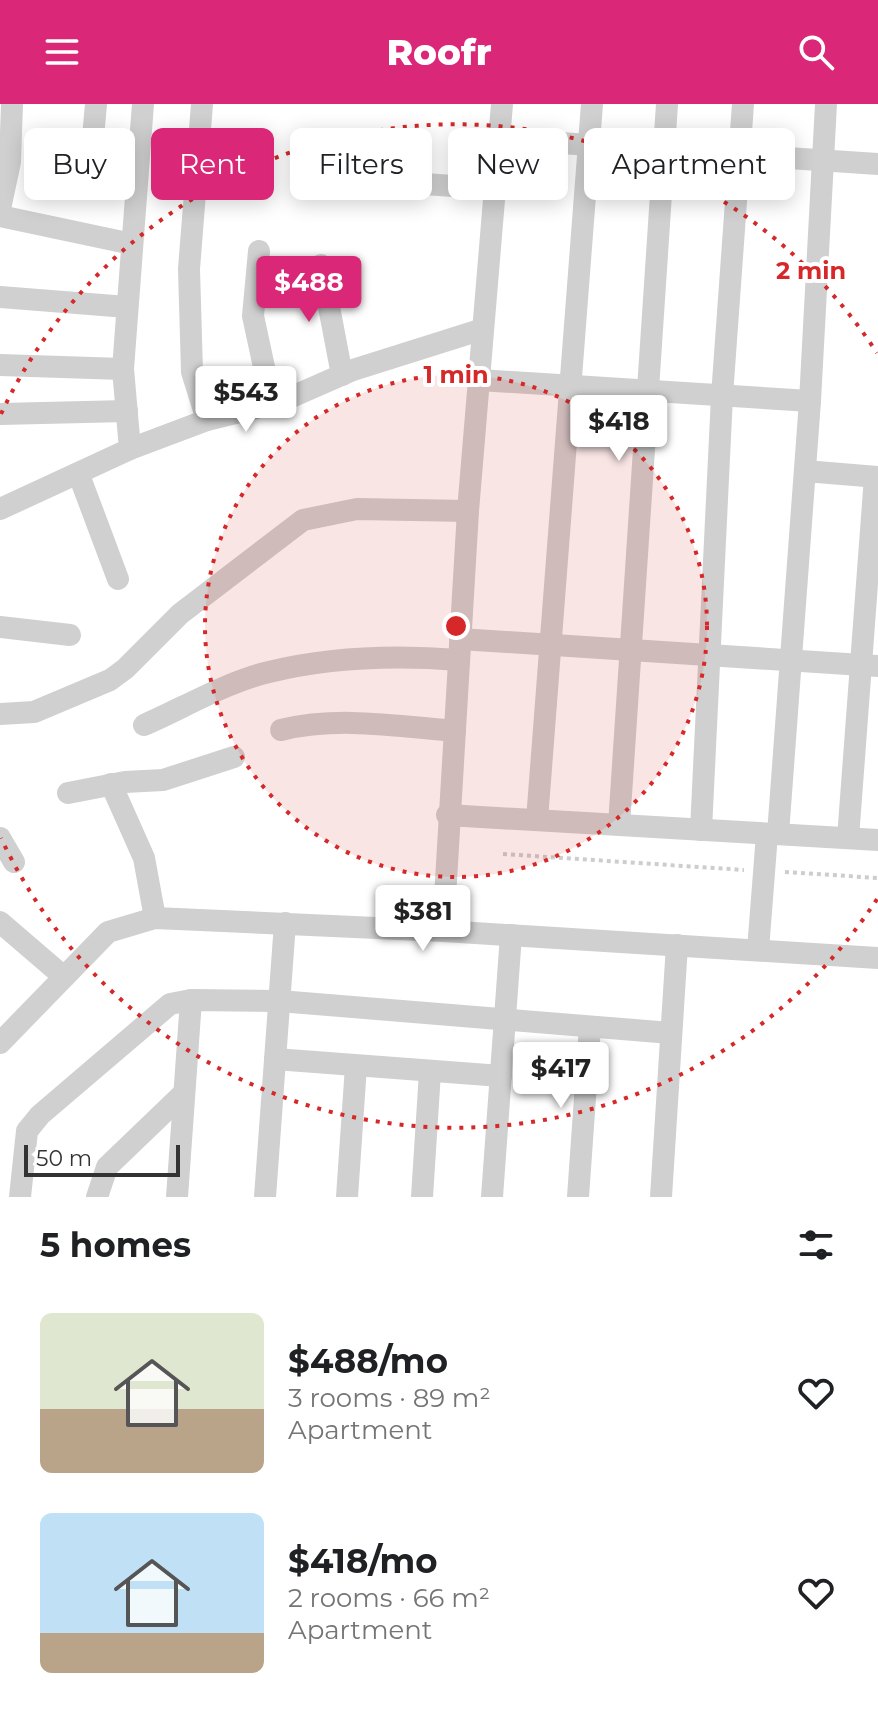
<!DOCTYPE html>
<meta charset="utf-8">
<style>
:root{--surface:#fff;--page:#f2f2f2;--text:#202124;--muted:#757577;--accent:#db2777}
body{margin:0;font-family:Montserrat,sans-serif;background:var(--page);color:var(--text);height:100vh;display:flex;flex-direction:column;font-size:30px;white-space:nowrap}
*{box-sizing:border-box;margin:0}
p{font-size:26px;color:var(--muted)}
.icon{flex:none;width:44px;height:44px;fill:none;stroke:currentColor;stroke-width:2;stroke-linecap:round;stroke-linejoin:round}
.map{position:relative;height:1093px;overflow:hidden}
.side{display:flex;flex-direction:column;background:var(--surface);flex:1}
.side>*{flex:none}
.banner{position:absolute;left:24px;top:24px;width:830px;height:72px;display:flex;gap:16px}
.scale{position:absolute;left:24px;bottom:20px;width:156px;box-sizing:border-box;padding-left:8px;border:4px solid #333;border-top:0;font-size:22px;line-height:28px;white-space:nowrap;color:#333;-webkit-text-stroke:6px #fff;paint-order:stroke}
.price{position:absolute;translate:-50% -68px;padding:0 18px;border-radius:8px;background:#fff;color:#222;font-size:26px;line-height:52px;filter:drop-shadow(0 2px 4px #0008)}
.price::after{content:'';position:absolute;left:50%;top:48px;width:24px;height:18px;margin-left:-12px;background:inherit;clip-path:polygon(0 0,100% 0,50% 100%)}
.price.current{background:var(--accent);color:#fff}
ul{padding:0;list-style:none}
li{display:flex;align-items:center;gap:24px;height:200px;padding:0 40px}
li span{display:grid;place-items:center;flex:none;width:224px;height:160px;border-radius:12px;color:#555}
li>.icon{margin-inline-start:auto}
span .icon{width:96px;height:96px;fill:#fffc;stroke-width:1}
li b{font-size:34px}
h2{display:flex;justify-content:space-between;align-items:center;height:96px;padding:0 40px;font-size:34px}
.pill{padding:0 28px;border-radius:12px;background:var(--surface);box-shadow:0 4px 20px #0003;font-size:28px;line-height:72px}
.pill.current{background:var(--accent);color:#fff}
header{display:flex;justify-content:space-between;align-items:center;height:104px;padding:0 40px;background:var(--accent);color:#fff;font-size:36px;font-weight:800}
.map>svg:first-child{display:block}
.lines{fill:none;stroke-linecap:round;stroke-linejoin:round}
.path{stroke:#cdcdcd;stroke-width:4;stroke-dasharray:4 4;stroke-linecap:butt}
.minor{stroke:#d0d0d0;stroke-width:22}
.ring{fill:none;stroke:#d62828;stroke-width:4;stroke-dasharray:4 8}
.centre{fill:#d62828;stroke:#fff;stroke-width:4}
.ring-label{font-size:24px;text-anchor:middle;font-weight:bold;fill:#d62828;stroke:#fff;stroke-width:8;stroke-linejoin:round;paint-order:stroke}
</style>
<header><svg class="icon" aria-label="menu" viewBox="0 0 24 24"><path d="M4 6h16M4 12h16M4 18h16"/></svg>Roofr<svg class="icon" aria-label="search" viewBox="0 0 24 24"><circle cx="10" cy="10" r="6"/><path d="M15 15l6 6"/></svg></header>
<div class="map">
<svg width="878" height="1093" viewBox="0 0 878 1093">
<rect width="100%" height="100%" fill="#fff"/>
<g class="lines">
<g class="path">
<path d="M 503,750 L 744,766"/>
<path d="M 785,768 L 878,774"/>
</g>
<g class="minor">
<path d="M 202,0 L 189,165 L 192,268 L 207,316"/>
<path d="M 499,35 L 878,60"/>
<path d="M 327,73 L 495,85"/>
<path d="M 89,78 L 96,0"/>
<path d="M 0,105 L 10,58 L 12,0"/>
<path d="M 0,112 L 132,140"/>
<path d="M 259,147 L 253,212 L 272,300"/>
<path d="M 321,161 L 342,271"/>
<path d="M 0,193 L 127,203"/>
<path d="M 0,261 L 123,265"/>
<path d="M 479,276 L 810,297"/>
<path d="M 0,310 L 127,307"/>
<path d="M 130,345 L 123,265 L 143,0"/>
<path d="M 805,367 L 878,373"/>
<path d="M 79,371 L 118,475"/>
<path d="M 0,405 L 130,345 L 207,316 L 280,298 L 353,266 L 483,225"/>
<path d="M 0,523 L 70,531"/>
<path d="M 460,535 L 878,562"/>
<path d="M 0,610 L 34,608 L 110,576 L 125,565 L 180,510 L 303,416 L 357,405 L 468,407"/>
<path d="M 144,621 C 183,604 229,577 269,568 C 330,553 397,551 459,556"/>
<path d="M 281,626 C 338,612 396,622 455,627"/>
<path d="M 111,680 L 144,754 L 155,814"/>
<path d="M 68,689 L 125,678 L 163,676 L 234,653"/>
<path d="M 447,711 L 878,736"/>
<path d="M 537,716 L 592,0"/>
<path d="M 619,721 L 667,0"/>
<path d="M 701,726 L 722,292 L 743,0"/>
<path d="M 778,730 L 810,297 L 826,0"/>
<path d="M 0,734 L 14,758"/>
<path d="M 848,734 L 875,373"/>
<path d="M 0,818 L 64,873"/>
<path d="M 443,827 L 468,407 L 502,0"/>
<path d="M 758,846 L 767,730"/>
<path d="M 0,939 L 108,828 L 155,814 L 443,827 L 878,854"/>
<path d="M 275,955 L 501,972"/>
<path d="M 20,1093 L 27,1027 L 40,1011 L 170,900 L 191,896 L 279,897 L 671,929"/>
<path d="M 97,1093 L 107,1063 L 184,989"/>
<path d="M 177,1093 L 191,896"/>
<path d="M 265,1093 L 285,819"/>
<path d="M 347,1093 L 356,962"/>
<path d="M 422,1093 L 430,968"/>
<path d="M 492,1093 L 511,831"/>
<path d="M 578,1093 L 590,923"/>
<path d="M 661,1093 L 677,841"/>
</g>
</g>
<circle cx="456" cy="522" r="251" fill="#d62828" fill-opacity=".12"/>
<g class="ring">
<circle cx="456" cy="522" r="251"/>
<path d="M877 795A502 502 0 0 1 1 734M1 310A502 502 0 0 1 877 249"/>
</g>
<circle cx="456" cy="522" r="12" class="centre"/>
<g class="ring-label">
<text x="811" y="175">2 min</text>
<text x="456" y="279">1 min</text>
</g>
</svg>
<div class="scale">50 m</div>
<b class="price current" style="left:309px;top:220px">$488</b>
<b class="price" style="left:246px;top:330px">$543</b>
<b class="price" style="left:619px;top:359px">$418</b>
<b class="price" style="left:423px;top:849px">$381</b>
<b class="price" style="left:561px;top:1006px">$417</b>
<div class="banner">
<a class="pill">Buy</a>
<a class="pill current">Rent</a>
<a class="pill">Filters</a>
<a class="pill">New</a>
<a class="pill">Apartment</a>
</div>
</div>
<section class="side">
<h2>5 homes<svg class="icon" aria-label="filters" viewBox="0 0 24 24"><path d="M4 7h16M4 17h16"/><circle cx="9" cy="7" r="2"/><circle cx="15" cy="17" r="2"/></svg></h2>
<ul>
<li><span style="background:linear-gradient(#dfe7d0 60%,#b9a48a 0)"><svg class="icon" aria-label="home" viewBox="0 0 24 24"><path d="M3 11l9-7 9 7M6 9v11h12V9"/></svg></span><div><b>$488/mo</b><p>3 rooms · 89 m²</p><p>Apartment</p></div><svg class="icon" aria-label="heart" viewBox="0 0 24 24"><path d="M12 20l-8-8c-3-5 5-10 8-4 3-6 11-1 8 4z"/></svg></li>
<li><span style="background:linear-gradient(#bfe0f5 75%,#b9a48a 0)"><svg class="icon" aria-label="home" viewBox="0 0 24 24"><path d="M3 11l9-7 9 7M6 9v11h12V9"/></svg></span><div><b>$418/mo</b><p>2 rooms · 66 m²</p><p>Apartment</p></div><svg class="icon" aria-label="heart" viewBox="0 0 24 24"><path d="M12 20l-8-8c-3-5 5-10 8-4 3-6 11-1 8 4z"/></svg></li>
</ul>
</section>
